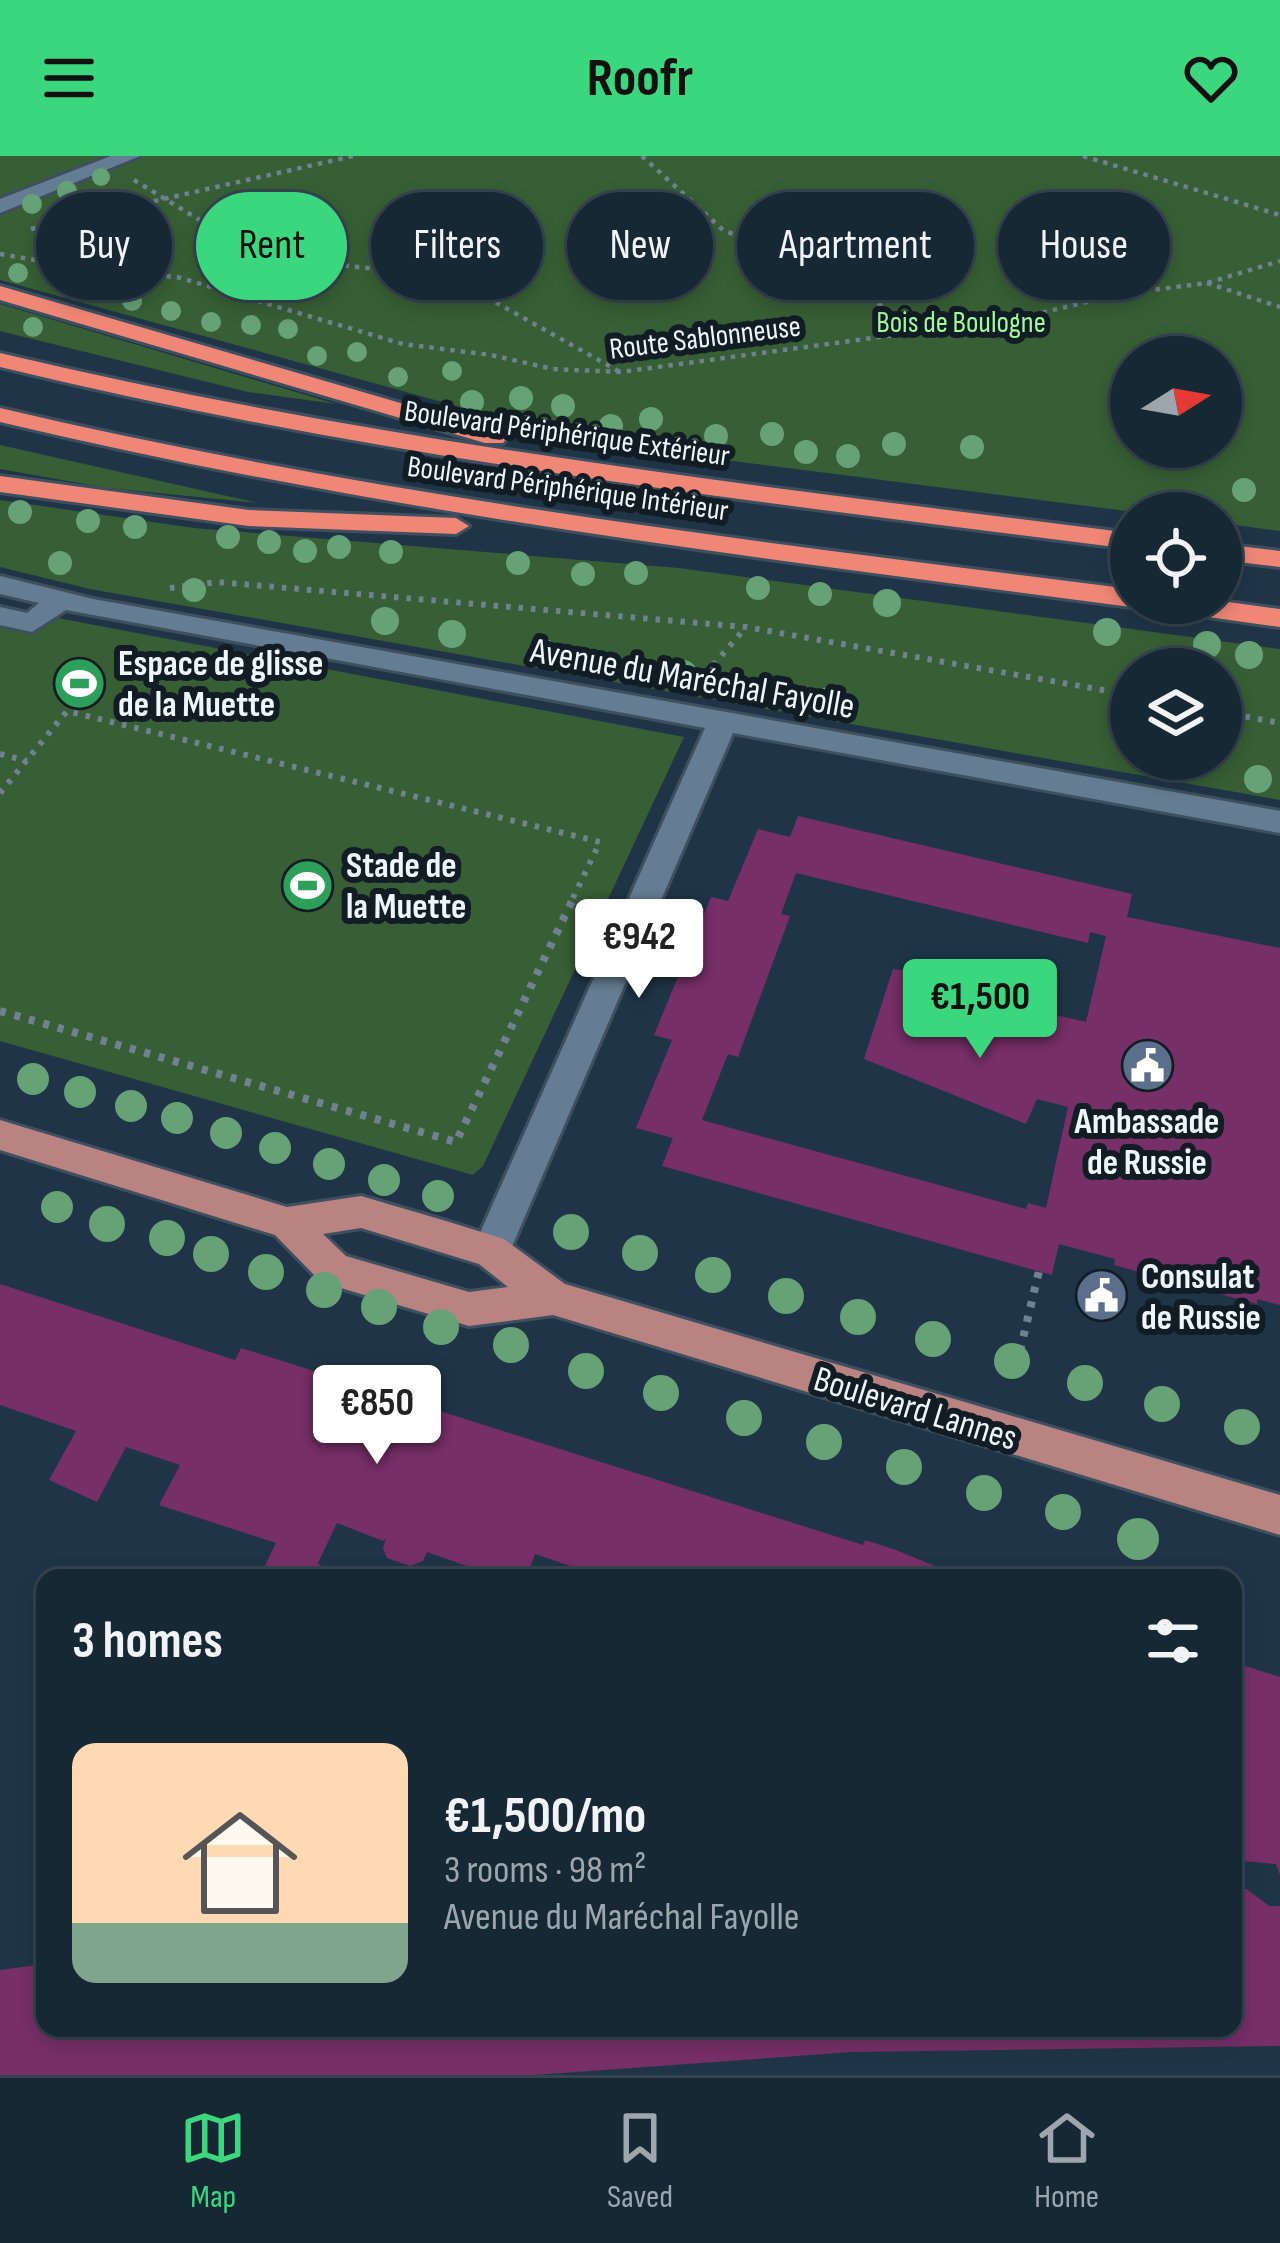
<!DOCTYPE html>
<meta charset="utf-8">
<style>
:root{--surface:#172835;--page:#20303d;--text:#f1f3f6;--muted:#9ea6ad;--line:#364450;--accent:#3bd77e}
body{margin:0;font-family:"Sofia Sans Condensed",sans-serif;background:var(--page);color:var(--text);height:100vh;display:flex;flex-direction:column;font-size:45px;white-space:nowrap}
*{box-sizing:border-box;margin:0}
p{font-size:39px;color:var(--muted)}
.icon{flex:none;width:66px;height:66px;fill:none;stroke:currentColor;stroke-width:2;stroke-linecap:round;stroke-linejoin:round}
.map{position:relative;flex:1;overflow:hidden}
.details{position:absolute;left:36px;top:1413px;width:1206px;height:468px;display:flex;flex-direction:column;background:var(--surface);border-radius:24px;box-shadow:0 6px 18px #0003,0 0 0 3px var(--line)}
.details>*{flex:none}
.guide{position:absolute;left:36px;top:36px;width:1209px;height:108px;display:flex;gap:24px}
.needle{width:78px;rotate:79deg}
.buttons{position:absolute;left:1110px;top:180px;display:grid;gap:24px}
.buttons a{display:grid;place-items:center;width:132px;height:132px;border-radius:50%;background:var(--surface);box-shadow:0 6px 18px #0003,0 0 0 3px var(--line);font-size:60px}
.price{position:absolute;translate:-50% -102px;padding:0 27px;border-radius:12px;background:#fff;color:#222;font-size:39px;line-height:78px;filter:drop-shadow(0 3px 6px #0008)}
.price::after{content:'';position:absolute;left:50%;top:72px;width:36px;height:27px;margin-left:-18px;background:inherit;clip-path:polygon(0 0,100% 0,50% 100%)}
.price.active{background:var(--accent);color:#111}
ul{padding:0;list-style:none}
li{display:flex;align-items:center;gap:36px;height:300px;padding:0 36px}
li+li{border-top:3px solid var(--line)}
li span{display:grid;place-items:center;flex:none;width:336px;height:240px;border-radius:24px;color:#555}
li>.icon{margin-inline-start:auto}
span .icon{width:144px;height:144px;fill:#fffc;stroke-width:1}
li b{font-size:51px}
h2{display:flex;justify-content:space-between;align-items:center;height:144px;padding:0 36px;font-size:51px}
.pill{padding:0 42px;border-radius:54px;background:var(--surface);box-shadow:0 6px 18px #0003,0 0 0 3px var(--line);font-size:42px;line-height:108px}
.pill.active{background:var(--accent);color:#111}
header{display:flex;justify-content:space-between;align-items:center;height:156px;padding:0 36px;background:var(--accent);color:#111;font-size:54px;font-weight:700}
.menu{display:flex;justify-content:space-around;align-items:center;height:168px;border-top:3px solid var(--line);background:var(--surface);font-size:33px;color:var(--muted)}
.menu a{display:grid;justify-items:center;gap:6px}
.menu .active{color:var(--accent)}
.map>svg:first-child{display:block}
.green{fill:#375e35;fill-rule:evenodd}
.building{fill:#762f67;fill-rule:evenodd}
.lines{fill:none;stroke-linecap:round;stroke-linejoin:round}
.minor-casing{stroke:#3e505f;stroke-width:6}
.major-casing{stroke:#3e505f;stroke-width:6}
.highway-casing{stroke:#3e505f;stroke-width:6}
.path-far2{stroke:#70818f;stroke-width:4.5;stroke-dasharray:4.5 6;stroke-linecap:butt}
.path-far1{stroke:#70818f;stroke-width:6;stroke-dasharray:4.5 8;stroke-linecap:butt}
.path{stroke:#70818f;stroke-width:8;stroke-dasharray:6 9;stroke-linecap:butt}
.minor{fill:#657d92;fill-rule:evenodd}
.major{fill:#b88381;fill-rule:evenodd}
.highway{fill:#f08776;fill-rule:evenodd}
.tree{fill:#67a176}
.labels{text-anchor:middle;stroke-width:12;stroke-linejoin:round;paint-order:stroke}
.far-park-label{font-size:30px;fill:#a2fa9c;stroke:#121c24}
.far-street-label{font-size:30px;fill:#eef6fd;stroke:#121c24}
.poi-label{font-size:36px;font-weight:bold;fill:#eef6fd;stroke:#121c24;text-anchor:start}
.street-label{font-size:36px;fill:#eef6fd;stroke:#121c24}
</style>
<header><svg class="icon" aria-label="menu" viewBox="0 0 24 24"><path d="M4 6h16M4 12h16M4 18h16"/></svg>Roofr<svg class="icon" aria-label="heart" viewBox="0 0 24 24"><path d="M12 20l-8-8c-3-5 5-10 8-4 3-6 11-1 8 4z"/></svg></header>
<div class="map">
<svg width="1280" height="1919" viewBox="0 0 1280 1919">
<rect width="100%" height="100%" fill="#1f3547"/>
<g class="green">
<path d="M 0,0 L 1280,0 L 1280,375 L 1221,367 L 1221,357 L 1142,357 L 670,297 L 533,271 L 0,124 ZM 1131,201 L 1221,201 L 1221,291 L 1131,291 Z"/>
<path d="M 0,148 L 336,248 L 248,236 L 0,175 Z"/>
<path d="M 0,289 L 258,347 L 107,332 L 0,313 Z"/>
<path d="M 0,344 L 194,372 L 679,412 L 1280,493 L 1280,644 L 90,433 L 0,411 ZM 1131,513 L 1221,513 L 1221,603 L 1131,603 Z"/>
<path d="M 0,451 L 684,581 L 483,1010 L 473,1019 L 0,885 Z"/>
</g>
<g class="building">
<path d="M 798,660 L 1132,738 L 1127,761 L 1280,792 L 1280,1149 L 1257,1143 L 1257,1148 L 1114,1109 L 1115,1103 L 1059,1088 L 1052,1119 L 662,1010 L 673,982 L 636,972 L 672,884 L 654,879 L 711,741 L 728,745 L 758,673 L 790,681 ZM 796,717 L 1088,787 L 1090,776 L 1106,780 L 1086,866 L 1056,859 L 1057,834 L 893,813 L 864,903 L 1026,968 L 1037,943 L 1068,951 L 1046,1052 L 1028,1047 L 1026,1053 L 702,964 L 728,898 L 738,901 L 790,760 L 781,758 Z"/>
<path d="M 0,1128 L 235,1204 L 241,1192 L 863,1389 L 865,1384 L 896,1394 L 964,1422 L 606,1422 L 535,1398 L 526,1422 L 477,1422 L 481,1415 L 427,1396 L 423,1405 L 410,1410 L 387,1402 L 383,1392 L 386,1382 L 383,1385 L 337,1367 L 318,1407 L 324,1413 L 323,1422 L 259,1422 L 276,1387 L 159,1349 L 180,1309 L 126,1291 L 97,1346 L 49,1324 L 76,1275 L 0,1249 Z"/>
<path d="M 1233,1506 L 1280,1521 L 1280,1719 L 1276,1708 L 1233,1704 L 1233,1642 L 1241,1610 L 1233,1607 Z"/>
<path d="M 1233,1733 L 1247,1733 L 1269,1750 L 1280,1750 L 1280,1890 L 852,1896 L 535,1919 L 0,1919 L 0,1814 L 45,1808 L 45,1872 L 1233,1872 Z"/>
</g>
<g class="lines">
<defs>
<g id="minor">
<path d="M 111,0 L 140,0 L 0,57 L 0,43 Z"/>
<path d="M 0,420 L 93,443 L 1280,655 L 1280,677 L 733,577 L 510,1095 L 504,1107 L 491,1112 L 478,1107 L 472,1095 L 705,572 L 66,454 L 32,476 L 0,469 L 0,451 L 27,457 L 39,447 L 0,438 Z"/>
</g>
<path id="major" d="M 0,964 L 287,1051 L 361,1040 L 446,1065 L 504,1083 L 565,1128 L 1280,1339 L 1280,1379 L 553,1159 L 469,1170 L 334,1130 L 320,1125 L 275,1079 L 0,994 ZM 361,1072 L 479,1108 L 508,1131 L 469,1136 L 346,1100 L 323,1078 Z"/>
<g id="highway">
<path d="M 0,130 L 503,277 L 507,282 L 503,287 L 485,287 L 0,144 Z"/>
<path d="M 0,197 C 373,286 751,329 1131,377 L 1131,393 C 751,345 373,302 0,211 Z"/>
<path d="M 0,252 C 373,340 751,385 1131,433 L 1131,447 L 1142,447 L 1131,451 C 751,401 373,355 0,266 Z"/>
<path d="M 0,320 L 249,354 L 456,362 L 469,370 L 456,378 L 249,370 L 0,336 Z"/>
<path d="M 1221,388 L 1280,395 L 1280,411 L 1221,404 Z"/>
<path d="M 1221,445 L 1280,453 L 1280,471 L 1173,456 L 1159,447 Z"/>
</g>
</defs>
<use href="#minor" class="minor-casing"/>
<use href="#major" class="major-casing"/>
<use href="#highway" class="highway-casing"/>
<g class="path-far2">
<path d="M 642,0 L 723,74 L 867,133 L 903,177"/>
<path d="M 1083,0 L 1280,59"/>
<path d="M 134,24 L 244,91 L 313,106 L 421,118 L 479,137 L 620,216"/>
<path d="M 31,73 L 353,0"/>
<path d="M 245,93 L 275,148"/>
<path d="M 0,98 L 108,116 L 177,121 L 403,188 L 491,199 L 553,213 L 621,216 L 1020,162 L 1120,138 L 1207,127 L 1280,105"/>
<path d="M 1207,127 L 1280,151"/>
</g>
<g class="path-far1">
<path d="M 170,432 L 217,426 L 746,471 L 1131,539"/>
<path d="M 697,528 L 746,471"/>
<path d="M 1221,556 L 1280,567"/>
<path d="M 0,598 L 27,605"/>
<path d="M 0,637 L 67,555 L 600,686 L 570,748"/>
</g>
<g class="path">
<path d="M 0,855 L 456,986 L 572,745"/>
<path d="M 1020,1195 L 1039,1115"/>
</g>
<use href="#minor" class="minor"/>
<use href="#major" class="major"/>
<use href="#highway" class="highway"/>
</g>
<g class="tree">
<circle cx="101" cy="21" r="9"/>
<circle cx="67" cy="35" r="10"/>
<circle cx="32" cy="48" r="10"/>
<circle cx="18" cy="117" r="10"/>
<circle cx="132" cy="145" r="10"/>
<circle cx="171" cy="155" r="10"/>
<circle cx="211" cy="166" r="10"/>
<circle cx="251" cy="169" r="10"/>
<circle cx="33" cy="171" r="10"/>
<circle cx="288" cy="173" r="10"/>
<circle cx="357" cy="196" r="10"/>
<circle cx="317" cy="200" r="10"/>
<circle cx="452" cy="215" r="10"/>
<circle cx="398" cy="221" r="10"/>
<circle cx="521" cy="242" r="12"/>
<circle cx="472" cy="246" r="12"/>
<circle cx="563" cy="250" r="12"/>
<circle cx="651" cy="263" r="12"/>
<circle cx="611" cy="270" r="12"/>
<circle cx="772" cy="278" r="12"/>
<circle cx="716" cy="280" r="12"/>
<circle cx="894" cy="288" r="12"/>
<circle cx="972" cy="291" r="12"/>
<circle cx="806" cy="296" r="12"/>
<circle cx="848" cy="300" r="12"/>
<circle cx="1244" cy="334" r="12"/>
<circle cx="20" cy="356" r="12"/>
<circle cx="88" cy="365" r="12"/>
<circle cx="135" cy="371" r="12"/>
<circle cx="228" cy="381" r="12"/>
<circle cx="269" cy="386" r="12"/>
<circle cx="339" cy="391" r="12"/>
<circle cx="305" cy="395" r="12"/>
<circle cx="391" cy="396" r="12"/>
<circle cx="60" cy="407" r="12"/>
<circle cx="518" cy="407" r="12"/>
<circle cx="636" cy="417" r="12"/>
<circle cx="583" cy="418" r="12"/>
<circle cx="758" cy="432" r="12"/>
<circle cx="194" cy="434" r="12"/>
<circle cx="820" cy="438" r="12"/>
<circle cx="887" cy="447" r="14"/>
<circle cx="385" cy="465" r="14"/>
<circle cx="1107" cy="476" r="14"/>
<circle cx="452" cy="478" r="14"/>
<circle cx="1207" cy="489" r="14"/>
<circle cx="542" cy="496" r="14"/>
<circle cx="1249" cy="499" r="14"/>
<circle cx="683" cy="518" r="14"/>
<circle cx="829" cy="545" r="14"/>
<circle cx="1258" cy="623" r="14"/>
<circle cx="33" cy="923" r="16"/>
<circle cx="80" cy="936" r="16"/>
<circle cx="131" cy="950" r="16"/>
<circle cx="177" cy="962" r="16"/>
<circle cx="226" cy="977" r="16"/>
<circle cx="275" cy="992" r="16"/>
<circle cx="329" cy="1008" r="16"/>
<circle cx="384" cy="1024" r="16"/>
<circle cx="438" cy="1040" r="16"/>
<circle cx="57" cy="1051" r="16"/>
<circle cx="107" cy="1068" r="18"/>
<circle cx="571" cy="1076" r="18"/>
<circle cx="167" cy="1082" r="18"/>
<circle cx="640" cy="1097" r="18"/>
<circle cx="211" cy="1098" r="18"/>
<circle cx="266" cy="1116" r="18"/>
<circle cx="713" cy="1119" r="18"/>
<circle cx="324" cy="1134" r="18"/>
<circle cx="786" cy="1140" r="18"/>
<circle cx="379" cy="1151" r="18"/>
<circle cx="858" cy="1161" r="18"/>
<circle cx="441" cy="1171" r="18"/>
<circle cx="933" cy="1183" r="18"/>
<circle cx="511" cy="1189" r="18"/>
<circle cx="1012" cy="1205" r="18"/>
<circle cx="586" cy="1215" r="18"/>
<circle cx="1085" cy="1227" r="18"/>
<circle cx="661" cy="1237" r="18"/>
<circle cx="1162" cy="1248" r="18"/>
<circle cx="744" cy="1262" r="18"/>
<circle cx="1242" cy="1271" r="18"/>
<circle cx="824" cy="1286" r="18"/>
<circle cx="904" cy="1311" r="18"/>
<circle cx="984" cy="1337" r="18"/>
<circle cx="1063" cy="1356" r="18"/>
<circle cx="1138" cy="1383" r="21"/>
</g>
<defs>
<symbol id="stadium-disc" viewBox="-11 -11 22 22"><circle r="9.5" fill="#2e9e5b" stroke="#121c24"/><path d="M0-5a6.5 5 0 1 0 0 10a6.5 5 0 1 0 0-10ZM-3.5-1.8h7v3.6h-7Z" fill="#fff"/></symbol>
<symbol id="civic-disc" viewBox="-11 -11 22 22"><circle r="9.5" fill="#5c6f8a" stroke="#121c24"/><path d="M-.6-6.5H3V-4.5H.6V-3L4-1V1h2V6H-6V1h2V-1L-.6-3ZM-1.2 2.5V6h2.4V2.5Z" fill="#fff"/></symbol>
</defs>
<g fill-rule="evenodd">
<use href="#stadium-disc" x="50" y="498" width="59" height="59"/>
<use href="#stadium-disc" x="278" y="700" width="59" height="59"/>
<use href="#civic-disc" x="1118" y="880" width="59" height="59"/>
<use href="#civic-disc" x="1072" y="1110" width="59" height="59"/>
</g>
<g class="labels">
<g class="far-park-label">
<text x="961" y="176">Bois de Boulogne</text>
</g>
<g class="far-street-label">
<text transform="translate(705 181) rotate(-7)" y="10">Route Sablonneuse</text>
<text transform="translate(567 277) rotate(8)" y="10">Boulevard Périphérique Extérieur</text>
<text transform="translate(568 332) rotate(8)" y="10">Boulevard Périphérique Intérieur</text>
</g>
<g class="poi-label">
<text x="118" y="519">Espace de glisse<tspan x="118" dy="41">de la Muette</tspan></text>
<text x="346" y="721">Stade de<tspan x="346" dy="41">la Muette</tspan></text>
<text x="1147" y="977" text-anchor="middle">Ambassade<tspan x="1147" dy="41">de Russie</tspan></text>
<text x="1141" y="1132">Consulat<tspan x="1141" dy="41">de Russie</tspan></text>
</g>
<g class="street-label">
<text transform="translate(693 521) rotate(10)" y="13">Avenue du Maréchal Fayolle</text>
<text transform="translate(916 1251) rotate(17)" y="13">Boulevard Lannes</text>
</g>
</g>
</svg>
<div class="buttons">
<a><svg class="needle" viewBox="-14 -14 28 28"><path d="M0-13l5 13h-10z" fill="#e53935"/><path d="M0 13l5-13h-10z" fill="#9ea6ad"/></svg></a>
<a><svg class="icon" aria-label="locate" viewBox="0 0 24 24"><circle cx="12" cy="12" r="6"/><path d="M12 2v4M12 18v4M2 12h4M18 12h4"/></svg></a>
<a><svg class="icon" aria-label="layers" viewBox="0 0 24 24"><path d="M12 4l9 5-9 5-9-5zM3 14l9 5 9-5"/></svg></a>
</div>
<b class="price" style="left:639px;top:845px">€942</b>
<b class="price active" style="left:980px;top:905px">€1,500</b>
<b class="price" style="left:377px;top:1311px">€850</b>
<div class="guide">
<a class="pill">Buy</a>
<a class="pill active">Rent</a>
<a class="pill">Filters</a>
<a class="pill">New</a>
<a class="pill">Apartment</a>
<a class="pill">House</a>
</div>
<section class="details">
<h2>3 homes<svg class="icon" aria-label="filters" viewBox="0 0 24 24"><path d="M4 7h16M4 17h16"/><circle cx="9" cy="7" r="2"/><circle cx="15" cy="17" r="2"/></svg></h2>
<ul>
<li><span style="background:linear-gradient(#ffd9b3 75%,#7fa58c 0)"><svg class="icon" aria-label="home" viewBox="0 0 24 24"><path d="M3 11l9-7 9 7M6 9v11h12V9"/></svg></span><div><b>€1,500/mo</b><p>3 rooms · 98 m²</p><p>Avenue du Maréchal Fayolle</p></div></li>
</ul>
</section>
</div>
<nav class="menu">
<a class="active"><svg class="icon" aria-label="map" viewBox="0 0 24 24"><path d="M3 6l6-2 6 2 6-2v14l-6 2-6-2-6 2zM9 4v14M15 6v14"/></svg>Map</a>
<a><svg class="icon" aria-label="saved" viewBox="0 0 24 24"><path d="M7 4h10v16l-5-4-5 4z"/></svg>Saved</a>
<a><svg class="icon" aria-label="home" viewBox="0 0 24 24"><path d="M3 11l9-7 9 7M6 9v11h12V9"/></svg>Home</a>
</nav>
